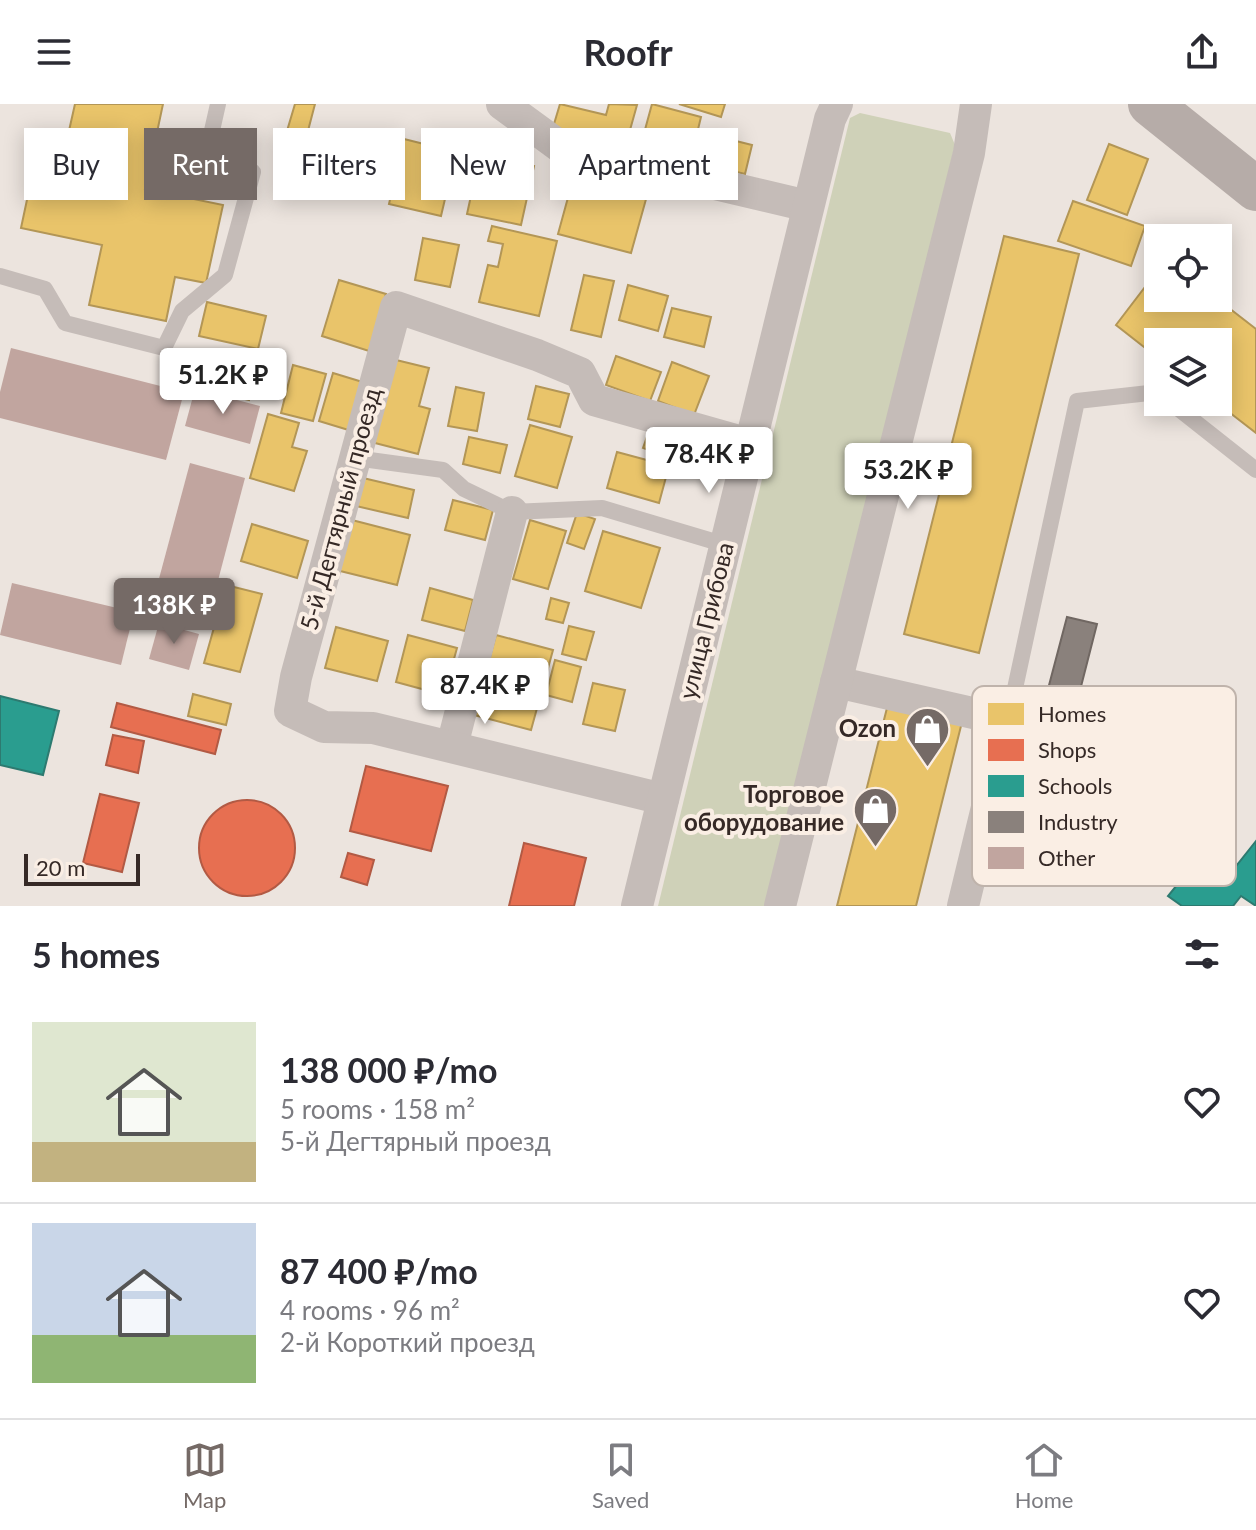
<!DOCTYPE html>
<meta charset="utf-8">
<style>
:root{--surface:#fff;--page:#f7f7f7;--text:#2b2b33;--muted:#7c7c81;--line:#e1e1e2;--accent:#756a66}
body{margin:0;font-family:Lato,sans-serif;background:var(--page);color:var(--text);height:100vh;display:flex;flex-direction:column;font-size:30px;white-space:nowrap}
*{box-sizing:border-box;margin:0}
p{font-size:26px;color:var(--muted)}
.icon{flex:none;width:44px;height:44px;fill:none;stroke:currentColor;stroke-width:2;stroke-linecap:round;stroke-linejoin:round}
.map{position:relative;height:802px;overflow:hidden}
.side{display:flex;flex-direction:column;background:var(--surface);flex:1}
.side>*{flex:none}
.guide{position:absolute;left:24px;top:24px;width:800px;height:72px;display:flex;gap:16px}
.buttons{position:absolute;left:1144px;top:120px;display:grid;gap:16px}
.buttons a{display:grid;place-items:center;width:88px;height:88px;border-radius:0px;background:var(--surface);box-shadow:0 4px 20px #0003;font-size:40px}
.scale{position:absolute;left:24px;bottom:20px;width:116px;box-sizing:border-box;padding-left:8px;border:4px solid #352926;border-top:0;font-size:22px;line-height:28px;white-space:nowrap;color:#352926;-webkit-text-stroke:6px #faeee4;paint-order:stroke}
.price{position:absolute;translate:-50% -68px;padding:0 18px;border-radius:8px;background:#fff;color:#222;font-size:26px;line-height:52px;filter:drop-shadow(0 2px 4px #0008)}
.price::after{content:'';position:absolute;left:50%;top:48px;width:24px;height:18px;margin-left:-12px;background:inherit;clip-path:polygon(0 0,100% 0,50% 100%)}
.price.on{background:var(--accent);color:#fff}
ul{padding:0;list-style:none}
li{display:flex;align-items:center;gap:24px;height:200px;padding:0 32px}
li+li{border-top:2px solid var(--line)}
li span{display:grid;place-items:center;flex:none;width:224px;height:160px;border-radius:0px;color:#555}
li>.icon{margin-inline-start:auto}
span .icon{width:96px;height:96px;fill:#fffc;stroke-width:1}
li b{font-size:34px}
h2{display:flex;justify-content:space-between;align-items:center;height:96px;padding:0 32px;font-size:34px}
.chip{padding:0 28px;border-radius:0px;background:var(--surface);box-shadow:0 4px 20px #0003;font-size:28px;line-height:72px}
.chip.on{background:var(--accent);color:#fff}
header{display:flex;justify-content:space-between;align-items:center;height:104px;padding:0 32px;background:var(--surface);font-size:36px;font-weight:700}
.dock{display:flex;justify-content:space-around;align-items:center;height:112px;border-top:2px solid var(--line);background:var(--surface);font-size:22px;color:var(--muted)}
.dock a{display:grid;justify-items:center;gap:4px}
.dock .on{color:var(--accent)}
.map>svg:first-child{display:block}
.green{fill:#cfd1b8}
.homes{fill:#e9c46a;stroke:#b39656;stroke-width:2}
.shops{fill:#e76f51;stroke:#b25a44;stroke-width:2}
.schools{fill:#2a9d8f;stroke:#2d7a70;stroke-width:2}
.industry{fill:#8a817c;stroke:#706762;stroke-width:2}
.building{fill:#c1a59f}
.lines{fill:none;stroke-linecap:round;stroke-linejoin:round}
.service{stroke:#c5bcb8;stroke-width:16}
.minor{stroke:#c5bcb8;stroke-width:32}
.secondary{stroke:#b6aca8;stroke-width:44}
.labels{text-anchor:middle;stroke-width:8;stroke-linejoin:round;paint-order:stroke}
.street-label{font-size:24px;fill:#352926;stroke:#faeee4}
.poi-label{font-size:24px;font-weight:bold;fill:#352926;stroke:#faeee4;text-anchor:end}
.key{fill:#faeee4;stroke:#bfb3ab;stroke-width:2}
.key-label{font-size:22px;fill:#352926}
</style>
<header><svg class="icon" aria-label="menu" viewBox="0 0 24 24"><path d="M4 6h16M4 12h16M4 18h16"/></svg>Roofr<svg class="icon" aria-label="share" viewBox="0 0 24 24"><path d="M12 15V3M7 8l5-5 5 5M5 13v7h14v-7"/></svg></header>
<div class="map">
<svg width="1256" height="802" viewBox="0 0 1256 802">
<rect width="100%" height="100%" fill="#ece4de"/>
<path class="green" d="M 860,9 L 950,29 L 955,41 L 767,802 L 658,802 L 850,14 Z"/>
<g class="homes">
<path d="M 75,0 L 163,0 L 145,85 L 223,101 L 206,179 L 175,173 L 166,217 L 89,201 L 102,141 L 21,124 L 38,44 L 64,49 Z"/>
<path d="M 295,0 L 315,0 L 304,42 L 284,37 Z"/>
<path d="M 560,0 L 606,11 L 609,0 L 637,1 L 623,51 L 551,30 Z"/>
<path d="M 652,0 L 701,13 L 693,46 L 643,33 Z"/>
<path d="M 679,0 L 725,0 L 721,13 Z"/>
<path d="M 708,30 L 752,41 L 745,70 L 700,59 Z"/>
<path d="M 404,35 L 456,48 L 441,112 L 389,100 Z"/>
<path d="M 1109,40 L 1148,55 L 1127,111 L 1087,96 Z"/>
<path d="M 480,51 L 534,62 L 521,121 L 467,110 Z"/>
<path d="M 575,68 L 648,88 L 631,149 L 558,130 Z"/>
<path d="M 1073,97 L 1145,122 L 1131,162 L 1058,137 Z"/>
<path d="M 492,122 L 557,137 L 539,212 L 479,198 L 488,161 L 498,163 L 503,140 L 488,137 Z"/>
<path d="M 1004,132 L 1079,150 L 979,549 L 904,530 Z"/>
<path d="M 423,134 L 459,141 L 450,183 L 415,176 Z"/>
<path d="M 1158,166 L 1158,194 L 1216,194 L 1256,225 L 1256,329 L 1216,298 L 1218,298 L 1218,238 L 1158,238 L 1158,254 L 1116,221 Z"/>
<path d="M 584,171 L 614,177 L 601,233 L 571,226 Z"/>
<path d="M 339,176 L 386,190 L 369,247 L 322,232 Z"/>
<path d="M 628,181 L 668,192 L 658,227 L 619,216 Z"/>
<path d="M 207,198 L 266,212 L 258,245 L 199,232 Z"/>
<path d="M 672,204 L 711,213 L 704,243 L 664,233 Z"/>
<path d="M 190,251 L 256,268 L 249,296 L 182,279 Z"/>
<path d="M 616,252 L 661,268 L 650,297 L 606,281 Z"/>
<path d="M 392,255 L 429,264 L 419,302 L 430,305 L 418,350 L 371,338 Z"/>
<path d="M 672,258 L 709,272 L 694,311 L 658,297 Z"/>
<path d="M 293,261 L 326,270 L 313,317 L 281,309 Z"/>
<path d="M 333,269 L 369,280 L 355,328 L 319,317 Z"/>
<path d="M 536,282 L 569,290 L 560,323 L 528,315 Z"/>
<path d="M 456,283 L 484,289 L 477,327 L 448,322 Z"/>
<path d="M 268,310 L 299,319 L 292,343 L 307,347 L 294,387 L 250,374 Z"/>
<path d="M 652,319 L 693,334 L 684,359 L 643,344 Z"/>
<path d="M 530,321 L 572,333 L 557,384 L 515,372 Z"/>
<path d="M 469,333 L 507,341 L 500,369 L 463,360 Z"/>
<path d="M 617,348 L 669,362 L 659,399 L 607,384 Z"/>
<path d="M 363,374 L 414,386 L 408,414 L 356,402 Z"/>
<path d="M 453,396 L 493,406 L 485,436 L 445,426 Z"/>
<path d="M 577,409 L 595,415 L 584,445 L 567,439 Z"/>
<path d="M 348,415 L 410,431 L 397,481 L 336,466 Z"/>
<path d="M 530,416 L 566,427 L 548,485 L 513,475 Z"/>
<path d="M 252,420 L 308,437 L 297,474 L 241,457 Z"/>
<path d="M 603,427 L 660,444 L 641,504 L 585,487 Z"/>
<path d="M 226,481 L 262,490 L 240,568 L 204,559 Z"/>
<path d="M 430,484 L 473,496 L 465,527 L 422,516 Z"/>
<path d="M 551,494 L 569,499 L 563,519 L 546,515 Z"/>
<path d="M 569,522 L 594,528 L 586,556 L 562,550 Z"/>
<path d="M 336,523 L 388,537 L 377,577 L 325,564 Z"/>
<path d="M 408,531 L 457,544 L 444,591 L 396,578 Z"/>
<path d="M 496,531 L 553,546 L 531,626 L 474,611 Z"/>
<path d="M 555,556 L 581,563 L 572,598 L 546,591 Z"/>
<path d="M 593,579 L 625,586 L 615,627 L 583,620 Z"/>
<path d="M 193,590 L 231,600 L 226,621 L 188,612 Z"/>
<path d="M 888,600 L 962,618 L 916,802 L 837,802 Z"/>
</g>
<g class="shops">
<path d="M 117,599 L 221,626 L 215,650 L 111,623 Z"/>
<path d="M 113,631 L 144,637 L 138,669 L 106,661 Z"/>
<path d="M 366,662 L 448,682 L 431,747 L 350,727 Z"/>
<path d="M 100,690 L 139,699 L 122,768 L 83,759 Z"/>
<circle cx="247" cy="744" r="48"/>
<path d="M 524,739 L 586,754 L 574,802 L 509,802 Z"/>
<path d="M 348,749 L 374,756 L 367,781 L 341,773 Z"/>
</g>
<g class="schools">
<path d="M 0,592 L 59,607 L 43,671 L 0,661 Z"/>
<path d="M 1256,737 L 1256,802 L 1241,792 L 1233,802 L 1182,802 L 1168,792 L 1194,760 L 1221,781 Z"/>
</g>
<path class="industry" d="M 1067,513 L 1097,520 L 1054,688 L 1023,680 Z"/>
<g class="building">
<path d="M 11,244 L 184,288 L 166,356 L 0,314 L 0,288 Z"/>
<path d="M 195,285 L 260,302 L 250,340 L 185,322 Z"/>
<path d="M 190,359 L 245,374 L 205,526 L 149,512 Z"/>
<path d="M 12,479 L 134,508 L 121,561 L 0,531 Z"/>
<path d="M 159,519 L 199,530 L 189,566 L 149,555 Z"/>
</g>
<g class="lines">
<g class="service">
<path d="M 0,172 L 45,185 L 65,219 L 164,244 L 182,207 L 225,171 L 253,68 L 211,31 L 218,0"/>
<path d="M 1170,298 L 1256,366"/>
<path d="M 355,354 L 443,366 L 464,385 L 512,408 L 602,404 L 726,441"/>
<path d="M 1008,617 L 1077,297 L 1158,288"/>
</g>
<g class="minor">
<path d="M 502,0 L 562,44 L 808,102"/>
<path d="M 836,578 L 1008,617 L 963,802"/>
<path d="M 452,642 L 512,408"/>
<path d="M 663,695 L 373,624 L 324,623 L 290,607 L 296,573 L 396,203 L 537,251 L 580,269 L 594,296 L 749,340"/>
<path d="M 637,802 L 830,15 L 837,0"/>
<path d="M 780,802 L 969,49 L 976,0"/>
</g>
<path class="secondary" d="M 1150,0 L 1256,85"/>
</g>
<defs>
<symbol id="shop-pin" viewBox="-11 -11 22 30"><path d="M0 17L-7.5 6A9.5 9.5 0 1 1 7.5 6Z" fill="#756a66" stroke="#faeee4"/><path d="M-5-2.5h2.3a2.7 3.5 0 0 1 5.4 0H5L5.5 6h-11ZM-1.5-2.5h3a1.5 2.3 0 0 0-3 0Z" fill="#fff"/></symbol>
</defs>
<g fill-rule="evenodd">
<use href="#shop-pin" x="902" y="600" width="51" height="69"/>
<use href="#shop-pin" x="850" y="680" width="51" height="69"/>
</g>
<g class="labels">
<g class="street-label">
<text transform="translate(341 405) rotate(-75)" y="8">5-й Дегтярный проезд</text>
<text transform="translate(707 517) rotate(-76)" y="8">улица Грибова</text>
</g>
<g class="poi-label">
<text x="896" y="633">Ozon</text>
<text x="844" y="699">Торговое<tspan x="844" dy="28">оборудование</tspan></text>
</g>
</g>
<rect x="972" y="582" width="264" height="200" rx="12" class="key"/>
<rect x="988" y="599" width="36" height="22" fill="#e9c46a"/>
<rect x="988" y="635" width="36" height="22" fill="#e76f51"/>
<rect x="988" y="671" width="36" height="22" fill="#2a9d8f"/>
<rect x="988" y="707" width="36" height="22" fill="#8a817c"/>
<rect x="988" y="743" width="36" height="22" fill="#c1a59f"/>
<g class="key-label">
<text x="1038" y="618">Homes</text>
<text x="1038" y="654">Shops</text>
<text x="1038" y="690">Schools</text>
<text x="1038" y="726">Industry</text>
<text x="1038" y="762">Other</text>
</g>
</svg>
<div class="buttons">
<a><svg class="icon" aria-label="locate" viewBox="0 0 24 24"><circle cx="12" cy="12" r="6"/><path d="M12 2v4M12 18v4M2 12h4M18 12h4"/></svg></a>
<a><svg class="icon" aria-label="layers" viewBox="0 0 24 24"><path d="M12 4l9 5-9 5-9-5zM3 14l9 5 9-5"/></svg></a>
</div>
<div class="scale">20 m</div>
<b class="price" style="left:223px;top:312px">51.2K ₽</b>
<b class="price" style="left:709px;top:391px">78.4K ₽</b>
<b class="price" style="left:908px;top:407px">53.2K ₽</b>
<b class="price on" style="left:174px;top:542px">138K ₽</b>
<b class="price" style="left:485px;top:622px">87.4K ₽</b>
<div class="guide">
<a class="chip">Buy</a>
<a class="chip on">Rent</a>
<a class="chip">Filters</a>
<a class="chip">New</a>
<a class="chip">Apartment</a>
</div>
</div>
<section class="side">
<h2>5 homes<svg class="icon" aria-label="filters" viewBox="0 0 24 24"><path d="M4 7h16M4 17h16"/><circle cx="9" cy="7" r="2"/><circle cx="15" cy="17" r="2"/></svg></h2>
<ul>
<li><span style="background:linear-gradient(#dfe7d0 75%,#c2b280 0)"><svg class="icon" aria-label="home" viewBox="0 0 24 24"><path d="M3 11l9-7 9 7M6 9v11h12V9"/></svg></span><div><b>138 000 ₽/mo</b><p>5 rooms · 158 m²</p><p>5-й Дегтярный проезд</p></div><svg class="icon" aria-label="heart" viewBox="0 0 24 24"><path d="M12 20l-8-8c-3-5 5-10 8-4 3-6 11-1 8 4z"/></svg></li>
<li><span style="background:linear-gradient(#c9d6e8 70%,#8fb573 0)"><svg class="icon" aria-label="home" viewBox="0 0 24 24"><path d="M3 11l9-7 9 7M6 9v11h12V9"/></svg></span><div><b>87 400 ₽/mo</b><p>4 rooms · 96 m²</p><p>2-й Короткий проезд</p></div><svg class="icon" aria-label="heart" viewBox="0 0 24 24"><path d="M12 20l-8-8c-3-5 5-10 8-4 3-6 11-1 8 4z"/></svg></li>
</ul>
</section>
<nav class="dock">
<a class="on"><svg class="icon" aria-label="map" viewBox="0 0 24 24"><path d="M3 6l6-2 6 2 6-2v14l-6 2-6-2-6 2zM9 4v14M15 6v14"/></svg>Map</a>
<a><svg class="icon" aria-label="saved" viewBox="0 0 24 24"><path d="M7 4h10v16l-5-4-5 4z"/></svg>Saved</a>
<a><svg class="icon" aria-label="home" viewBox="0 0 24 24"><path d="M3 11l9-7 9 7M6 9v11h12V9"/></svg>Home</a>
</nav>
